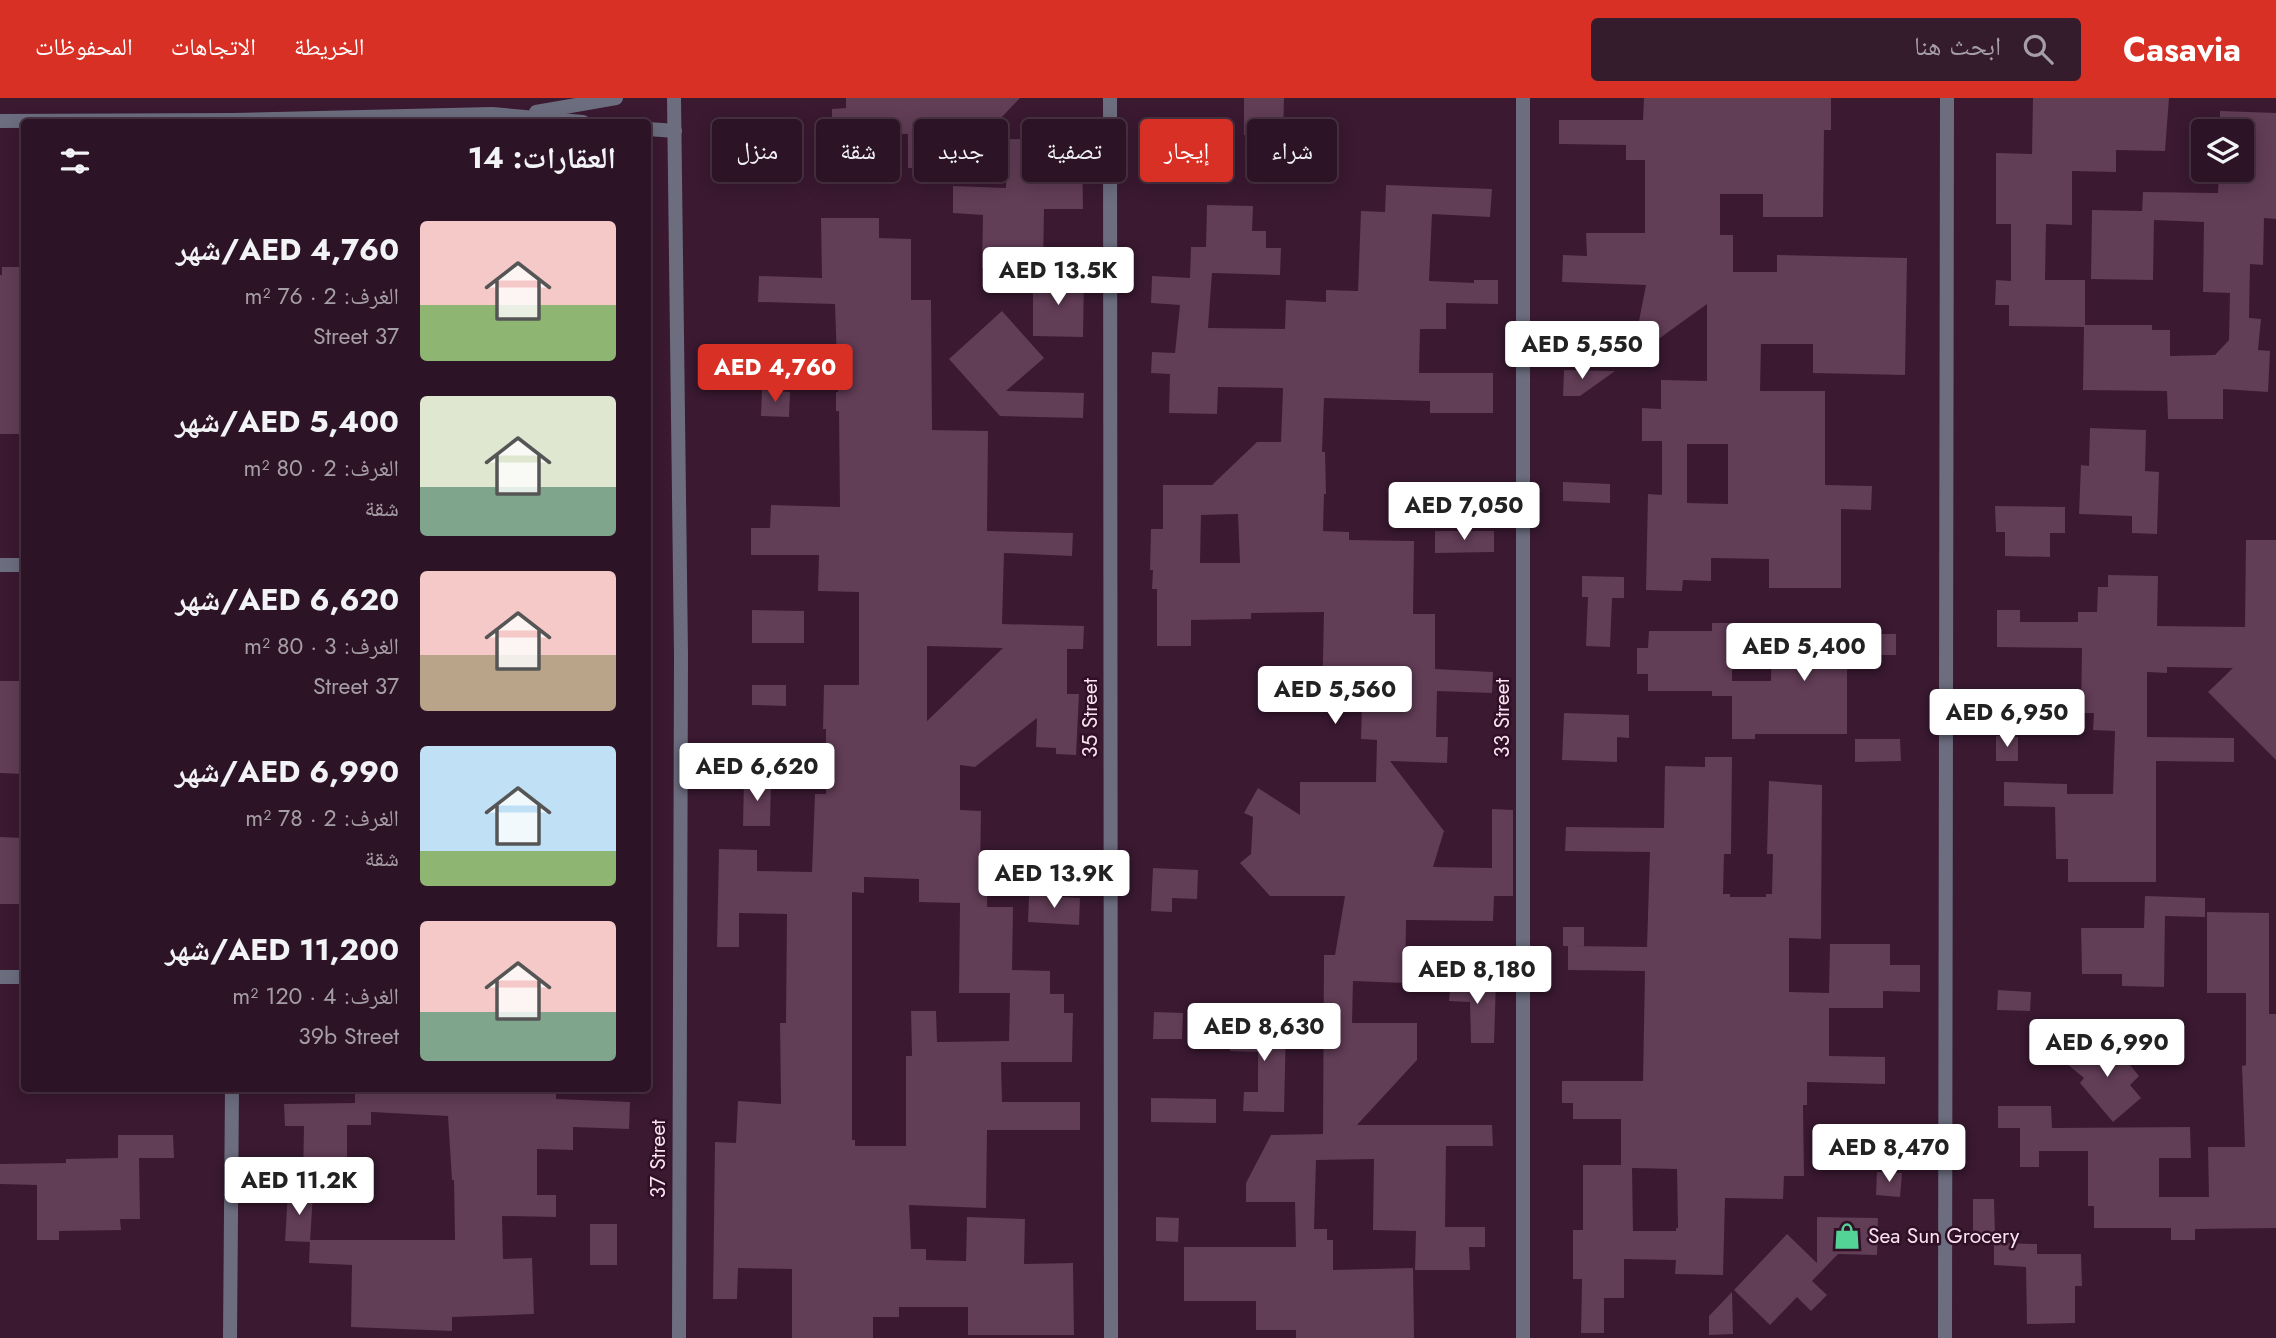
<!DOCTYPE html>
<html lang="ar">
<meta charset="utf-8">
<style>
:root{--surface:#2c1325;--page:#341c2d;--text:#f1f3f6;--muted:#a69ea7;--line:#483242;--accent:#d93025}
body{margin:0;font-family:Jost,"Noto Naskh Arabic",sans-serif;background:var(--page);color:var(--text);direction:rtl;height:100vh;display:flex;flex-direction:column;font-size:26px;white-space:nowrap}
*{box-sizing:border-box;margin:0}
p{font-size:23px;color:var(--muted)}
.icon{flex:none;width:38px;height:38px;fill:none;stroke:currentColor;stroke-width:2;stroke-linecap:round;stroke-linejoin:round}
.map{position:relative;flex:1;overflow:hidden;direction:ltr}
.details{position:absolute;left:21px;top:21px;width:630px;height:973px;display:flex;flex-direction:column;background:var(--surface);border-radius:7px;box-shadow:0 4px 18px #0003,0 0 0 2px var(--line);direction:rtl}
.details>*{flex:none}
.top-card{position:absolute;left:672px;top:21px;width:665px;height:63px;direction:rtl;display:flex;gap:14px}
.tools{position:absolute;left:2191px;top:21px;display:grid;gap:14px}
.tools a{display:grid;place-items:center;width:63px;height:63px;border-radius:7px;background:var(--surface);box-shadow:0 4px 18px #0003,0 0 0 2px var(--line);font-size:35px}
.price{position:absolute;translate:-50% -60px;padding:0 16px;border-radius:7px;background:#fff;color:#222;font-size:23px;line-height:46px;filter:drop-shadow(0 2px 4px #0008)}
.price::after{content:'';position:absolute;left:50%;top:42px;width:21px;height:16px;margin-left:-10px;background:inherit;clip-path:polygon(0 0,100% 0,50% 100%)}
.price.current{background:var(--accent);color:#fff}
ul{padding:0;list-style:none}
li{display:flex;align-items:center;gap:21px;height:175px;padding:0 35px}
li span{display:grid;place-items:center;flex:none;width:196px;height:140px;border-radius:7px;color:#555}
li>.icon{margin-inline-start:auto}
span .icon{width:84px;height:84px;fill:#fffc;stroke-width:1}
li b{font-size:30px}
h2{display:flex;justify-content:space-between;align-items:center;height:84px;padding:0 35px;font-size:30px}
.chip{padding:0 24px;border-radius:7px;background:var(--surface);box-shadow:0 4px 18px #0003,0 0 0 2px var(--line);font-size:24px;line-height:63px}
.chip.current{background:var(--accent);color:#fff}
header{display:flex;align-items:center;gap:42px;box-sizing:border-box;height:98px;padding:0 35px;background:var(--accent);color:#fff}
header strong{font-size:33px}
nav{display:flex;gap:38px;margin-inline-start:auto;font-size:24px}
.search{width:490px;height:63px;background:var(--page);display:flex;align-items:center;gap:18px;box-sizing:border-box;padding:0 24px;border-radius:7px;color:var(--muted);font-size:26px}
.map>svg:first-child{display:block}
.building{fill:#613d56;fill-rule:evenodd}
.lines{fill:none;stroke-linecap:round;stroke-linejoin:round}
.minor{stroke:#6c6e80;stroke-width:14}
.labels{text-anchor:middle;stroke-width:5;stroke-linejoin:round;paint-order:stroke}
.street-label{font-size:21px;fill:#f9e2f0;stroke:#301027}
.poi-label{font-size:21px;fill:#f9e2f0;stroke:#301027;text-anchor:start}
</style>
<header>
<strong>Casavia</strong>
<div class="search"><svg class="icon" aria-label="search" viewBox="0 0 24 24"><circle cx="10" cy="10" r="6"/><path d="M15 15l6 6"/></svg>ابحث هنا</div>
<nav><a>الخريطة</a><a>الاتجاهات</a><a>المحفوظات</a></nav>
</header>
<div class="map">
<svg width="2276" height="1240" viewBox="0 0 2276 1240">
<rect width="100%" height="100%" fill="#3a1931"/>
<g class="building">
<path d="M 846,0 L 1020,0 L 1000,21 L 959,23 L 957,70 L 908,70 L 908,36 L 832,35 L 832,11 L 846,10 Z"/>
<path d="M 1244,0 L 1284,0 L 1283,37 L 1244,37 Z"/>
<path d="M 1644,0 L 1831,0 L 1831,32 L 1824,32 L 1823,119 L 1763,119 L 1763,96 L 1720,96 L 1720,137 L 1733,137 L 1733,174 L 1777,174 L 1777,157 L 1907,160 L 1905,277 L 1813,275 L 1813,246 L 1761,246 L 1760,293 L 1825,293 L 1825,387 L 1872,388 L 1871,412 L 1841,411 L 1841,490 L 1769,490 L 1769,461 L 1711,460 L 1711,483 L 1683,482 L 1682,493 L 1646,492 L 1648,396 L 1662,397 L 1662,343 L 1642,343 L 1642,310 L 1661,311 L 1661,282 L 1707,283 L 1707,206 L 1646,250 L 1639,223 L 1646,187 L 1562,184 L 1563,157 L 1587,158 L 1586,135 L 1645,135 L 1645,62 L 1626,62 L 1626,47 L 1559,46 L 1559,22 L 1643,22 ZM 1687,346 L 1728,346 L 1728,406 L 1687,405 Z"/>
<path d="M 2033,0 L 2169,0 L 2165,53 L 2116,52 L 2116,74 L 2072,73 L 2072,127 L 2046,126 L 2045,182 L 2085,182 L 2085,227 L 2152,227 L 2152,232 L 2170,232 L 2170,258 L 2215,257 L 2229,242 L 2230,195 L 2203,194 L 2204,124 L 2154,122 L 2153,182 L 2091,181 L 2092,112 L 2142,113 L 2143,94 L 2218,95 L 2219,72 L 2242,72 L 2242,33 L 2220,33 L 2220,13 L 2276,15 L 2276,121 L 2264,120 L 2263,167 L 2250,166 L 2249,220 L 2261,221 L 2258,252 L 2270,253 L 2268,294 L 2223,291 L 2223,321 L 2168,321 L 2167,293 L 2083,292 L 2084,229 L 2009,228 L 2009,207 L 1995,207 L 1996,182 L 2011,183 L 2011,126 L 1996,126 L 1996,55 L 2032,56 Z"/>
<path d="M 1163,29 L 1228,29 L 1227,64 L 1149,63 L 1149,42 L 1164,42 Z"/>
<path d="M 1007,41 L 1082,42 L 1083,111 L 1044,111 L 1043,172 L 982,170 L 983,117 L 953,115 L 953,88 L 1006,90 Z"/>
<path d="M 1386,87 L 1492,91 L 1490,119 L 1432,116 L 1429,183 L 1474,185 L 1474,182 L 1498,182 L 1498,206 L 1446,205 L 1446,231 L 1420,231 L 1419,275 L 1493,275 L 1493,315 L 1430,315 L 1430,303 L 1324,300 L 1322,354 L 1325,354 L 1326,396 L 1324,396 L 1323,433 L 1349,434 L 1349,442 L 1414,443 L 1413,516 L 1435,516 L 1435,571 L 1493,574 L 1492,595 L 1437,593 L 1436,639 L 1448,639 L 1447,665 L 1390,663 L 1444,733 L 1433,769 L 1492,770 L 1492,711 L 1513,712 L 1513,798 L 1494,798 L 1493,823 L 1406,822 L 1405,885 L 1353,883 L 1352,925 L 1417,925 L 1417,962 L 1357,1027 L 1492,1027 L 1493,1048 L 1446,1048 L 1445,1129 L 1485,1129 L 1485,1149 L 1469,1149 L 1470,1172 L 1415,1172 L 1416,1133 L 1373,1132 L 1374,1061 L 1316,1062 L 1314,1131 L 1327,1131 L 1327,1142 L 1333,1142 L 1333,1172 L 1413,1170 L 1414,1240 L 1296,1240 L 1296,1232 L 1256,1232 L 1256,1203 L 1184,1203 L 1184,1149 L 1296,1149 L 1295,1104 L 1246,1104 L 1246,1085 L 1271,1037 L 1323,1036 L 1324,857 L 1335,857 L 1345,798 L 1270,798 L 1240,765 L 1251,756 L 1253,719 L 1244,715 L 1258,690 L 1300,717 L 1300,684 L 1376,684 L 1377,642 L 1361,641 L 1362,605 L 1322,605 L 1324,514 L 1251,515 L 1251,521 L 1191,522 L 1191,548 L 1157,548 L 1157,491 L 1152,491 L 1153,472 L 1150,472 L 1151,431 L 1163,431 L 1163,387 L 1212,387 L 1257,344 L 1281,344 L 1283,290 L 1218,289 L 1217,316 L 1169,315 L 1170,276 L 1151,275 L 1152,254 L 1175,255 L 1180,207 L 1151,205 L 1152,178 L 1190,180 L 1191,149 L 1206,149 L 1207,107 L 1253,108 L 1252,133 L 1266,133 L 1266,150 L 1281,150 L 1280,177 L 1212,175 L 1208,230 L 1285,231 L 1286,202 L 1326,204 L 1326,192 L 1358,193 L 1361,113 L 1385,114 ZM 1238,416 L 1240,465 L 1200,465 L 1201,417 Z"/>
<path d="M 821,120 L 879,120 L 879,140 L 911,141 L 911,202 L 931,202 L 932,332 L 988,333 L 987,433 L 1073,435 L 1072,458 L 1004,455 L 1002,526 L 1084,528 L 1083,551 L 1067,551 L 1067,596 L 1079,596 L 1076,657 L 1056,656 L 1056,650 L 1036,649 L 1037,620 L 975,669 L 960,667 L 960,712 L 981,713 L 980,773 L 988,773 L 987,809 L 1013,809 L 1012,872 L 1050,873 L 1050,896 L 1064,896 L 1064,915 L 1073,915 L 1072,964 L 1001,964 L 1002,1004 L 1080,1004 L 1080,1032 L 987,1032 L 986,1110 L 909,1107 L 911,1151 L 926,1151 L 926,1162 L 966,1163 L 967,1119 L 1025,1121 L 1024,1166 L 1073,1165 L 1074,1237 L 968,1237 L 968,1209 L 899,1209 L 899,1219 L 873,1219 L 873,1240 L 792,1240 L 792,1171 L 738,1170 L 737,1201 L 713,1201 L 715,1044 L 736,1045 L 738,1003 L 781,1006 L 780,925 L 786,925 L 787,816 L 739,815 L 739,849 L 717,849 L 719,751 L 757,752 L 757,773 L 812,774 L 815,696 L 826,696 L 826,631 L 823,631 L 824,587 L 859,587 L 859,494 L 818,493 L 819,457 L 751,457 L 751,430 L 770,430 L 771,407 L 840,409 L 839,313 L 836,313 L 836,294 L 838,294 L 835,206 L 758,204 L 759,178 L 822,180 ZM 927,548 L 1003,550 L 927,623 ZM 864,779 L 919,781 L 919,804 L 960,805 L 959,895 L 1010,895 L 1009,943 L 937,944 L 936,913 L 911,913 L 912,958 L 906,958 L 906,1048 L 855,1048 L 855,1042 L 852,1042 L 852,794 L 864,795 Z"/>
<path d="M 2,169 L 24,169 L 24,336 L 0,336 L 0,177 L 2,177 Z"/>
<path d="M 1040,179 L 1084,180 L 1083,239 L 1033,238 L 1033,186 Z"/>
<path d="M 1002,213 L 1044,260 L 1006,293 L 1084,295 L 1083,320 L 1000,318 L 949,261 Z"/>
<path d="M 1564,272 L 1615,273 L 1580,298 L 1563,298 Z"/>
<path d="M 762,292 L 790,294 L 789,319 L 761,318 Z"/>
<path d="M 2090,330 L 2146,332 L 2145,373 L 2159,374 L 2157,436 L 2132,435 L 2132,418 L 2079,416 L 2081,367 L 2089,368 Z"/>
<path d="M 1563,384 L 1610,386 L 1610,405 L 1563,403 Z"/>
<path d="M 1995,408 L 2065,409 L 2065,435 L 2050,435 L 2050,459 L 2005,458 L 2005,434 L 1996,434 Z"/>
<path d="M 1435,433 L 1494,433 L 1494,454 L 1435,455 Z"/>
<path d="M 2246,442 L 2276,442 L 2276,662 L 2208,594 L 2233,570 L 2167,569 L 2167,575 L 2147,574 L 2147,639 L 2234,640 L 2234,664 L 2156,663 L 2156,784 L 2068,784 L 2068,761 L 2056,761 L 2055,709 L 2004,708 L 2004,684 L 2067,686 L 2067,696 L 2113,696 L 2115,633 L 2093,632 L 2094,615 L 2081,615 L 2082,550 L 1997,549 L 1997,512 L 2020,512 L 2020,524 L 2078,524 L 2078,514 L 2097,514 L 2098,489 L 2108,489 L 2108,477 L 2158,478 L 2157,528 L 2245,529 Z"/>
<path d="M 1582,478 L 1624,479 L 1624,500 L 1612,500 L 1610,549 L 1586,548 L 1588,499 L 1582,499 Z"/>
<path d="M 752,512 L 804,513 L 804,545 L 752,545 Z"/>
<path d="M 1712,525 L 1732,525 L 1732,598 L 1712,598 L 1712,593 L 1648,593 L 1648,576 L 1637,576 L 1637,550 L 1648,550 L 1649,533 L 1712,533 Z"/>
<path d="M 1772,529 L 1848,530 L 1848,536 L 1896,536 L 1896,557 L 1847,557 L 1847,636 L 1755,636 L 1755,641 L 1732,641 L 1732,583 L 1771,583 Z"/>
<path d="M 0,583 L 24,583 L 24,676 L 0,675 Z"/>
<path d="M 752,587 L 786,587 L 786,608 L 752,607 Z"/>
<path d="M 1564,615 L 1629,617 L 1629,640 L 1617,639 L 1617,664 L 1562,662 Z"/>
<path d="M 1996,638 L 2018,639 L 2018,663 L 1996,663 Z"/>
<path d="M 1855,641 L 1900,641 L 1901,663 L 1855,664 Z"/>
<path d="M 1705,659 L 1732,659 L 1731,756 L 1724,756 L 1723,796 L 1730,796 L 1730,799 L 1766,799 L 1766,796 L 1772,796 L 1773,756 L 1767,756 L 1769,683 L 1822,687 L 1821,841 L 1789,840 L 1789,894 L 1829,895 L 1830,846 L 1890,846 L 1890,867 L 1920,867 L 1920,894 L 1883,893 L 1883,910 L 1829,910 L 1829,958 L 1885,959 L 1885,986 L 1807,984 L 1807,1007 L 1803,1007 L 1804,1078 L 1784,1078 L 1783,1101 L 1725,1100 L 1723,1177 L 1675,1176 L 1676,1162 L 1624,1161 L 1624,1200 L 1604,1200 L 1604,1235 L 1581,1235 L 1582,1181 L 1573,1181 L 1573,1132 L 1583,1132 L 1583,1067 L 1621,1067 L 1621,1021 L 1573,1021 L 1573,1005 L 1562,1005 L 1562,983 L 1643,983 L 1645,873 L 1568,872 L 1568,848 L 1563,848 L 1563,829 L 1584,829 L 1584,848 L 1572,848 L 1647,849 L 1650,754 L 1565,753 L 1566,729 L 1664,730 L 1665,668 L 1705,669 ZM 1632,1070 L 1677,1071 L 1678,1130 L 1676,1130 L 1676,1133 L 1633,1133 Z"/>
<path d="M 744,681 L 771,682 L 770,728 L 743,728 Z"/>
<path d="M 0,739 L 24,740 L 24,806 L 0,806 Z"/>
<path d="M 1153,770 L 1198,772 L 1197,801 L 1172,800 L 1172,814 L 1151,813 Z"/>
<path d="M 1029,797 L 1080,800 L 1079,827 L 1028,824 Z"/>
<path d="M 2145,798 L 2205,800 L 2205,819 L 2165,818 L 2164,889 L 2122,888 L 2122,876 L 2082,876 L 2081,830 L 2144,830 Z"/>
<path d="M 2207,814 L 2269,815 L 2269,916 L 2276,916 L 2276,1130 L 2195,1131 L 2195,1142 L 2171,1142 L 2171,1130 L 2094,1130 L 2094,1108 L 2088,1108 L 2088,1053 L 2039,1053 L 2039,1069 L 2020,1069 L 2020,1030 L 1998,1030 L 1998,1008 L 2051,1008 L 2052,1030 L 2190,1029 L 2191,1060 L 2159,1060 L 2159,1099 L 2209,1099 L 2208,1049 L 2245,1049 L 2242,968 L 2246,967 L 2246,895 L 2207,895 Z"/>
<path d="M 1451,879 L 1496,882 L 1494,945 L 1471,945 L 1470,904 L 1449,903 Z"/>
<path d="M 1998,892 L 2031,894 L 2030,913 L 1997,912 Z"/>
<path d="M 1154,914 L 1183,915 L 1182,941 L 1153,941 Z"/>
<path d="M 1230,925 L 1286,927 L 1284,1014 L 1243,1013 L 1244,994 L 1258,994 L 1258,954 L 1230,953 Z"/>
<path d="M 2110,942 L 2139,978 L 2130,987 L 2141,1000 L 2113,1024 L 2080,985 L 2084,980 L 2054,955 L 2090,959 Z"/>
<path d="M 355,990 L 556,990 L 556,1001 L 630,1004 L 629,1031 L 573,1029 L 573,1052 L 537,1051 L 537,1097 L 556,1097 L 556,1119 L 502,1118 L 503,1161 L 532,1160 L 534,1216 L 452,1219 L 452,1233 L 351,1229 L 352,1167 L 309,1165 L 310,1142 L 455,1142 L 454,1082 L 452,1082 L 448,1018 L 371,1014 L 371,1027 L 347,1027 L 347,1084 L 303,1083 L 304,1028 L 285,1028 L 284,1006 L 355,1005 Z"/>
<path d="M 1151,1000 L 1216,1001 L 1216,1025 L 1151,1024 Z"/>
<path d="M 118,1037 L 173,1037 L 174,1060 L 139,1060 L 140,1121 L 120,1121 L 121,1132 L 59,1133 L 59,1142 L 37,1142 L 37,1087 L 0,1086 L 0,1066 L 66,1065 L 66,1061 L 118,1060 Z"/>
<path d="M 1877,1074 L 1902,1075 L 1900,1099 L 1876,1097 Z"/>
<path d="M 288,1094 L 313,1095 L 310,1144 L 285,1143 Z"/>
<path d="M 1973,1101 L 1994,1101 L 1995,1137 L 1973,1137 Z"/>
<path d="M 1156,1119 L 1179,1120 L 1178,1144 L 1156,1143 Z"/>
<path d="M 1817,1119 L 1878,1120 L 1877,1157 L 1838,1156 L 1812,1183 L 1827,1197 L 1811,1213 L 1797,1199 L 1770,1227 L 1734,1192 L 1787,1136 L 1817,1165 Z"/>
<rect x="590" y="1126" width="27" height="41"/>
<path d="M 1994,1145 L 2037,1146 L 2037,1156 L 2081,1156 L 2082,1188 L 2075,1188 L 2075,1225 L 2027,1226 L 2026,1169 L 1994,1167 Z"/>
<path d="M 1732,1194 L 1733,1236 L 1709,1237 L 1709,1218 Z"/>
</g>
<g class="lines">
<g class="minor">
<path d="M 674,0 L 681,557 L 679,1240"/>
<path d="M 1110,0 L 1111,1240"/>
<path d="M 1523,0 L 1523,1240"/>
<path d="M 536,14 L 616,0"/>
<path d="M 0,23 L 234,22 L 492,16 L 583,24"/>
<path d="M 648,31 L 675,33"/>
<path d="M 0,467 L 24,467"/>
<path d="M 0,879 L 24,879"/>
<path d="M 230,1240 L 232,990"/>
<path d="M 1945,1240 L 1947,0"/>
</g>
</g>
<defs>
<symbol id="shop-bare" viewBox="-9 -9 18 18"><path d="M-5-2.5h2.3a2.7 3.5 0 0 1 5.4 0H5L5.5 6h-11ZM-1.5-2.5h3a1.5 2.3 0 0 0-3 0Z" fill="#53d396" stroke="#301027" stroke-width="2.5" paint-order="stroke"/></symbol>
</defs>
<g fill-rule="evenodd">
<use href="#shop-bare" x="1828" y="1119" width="38" height="38"/>
</g>
<g class="labels">
<g class="street-label">
<text transform="translate(1090 620) rotate(-90)" y="7">35 Street</text>
<text transform="translate(1502 620) rotate(-90)" y="7">33 Street</text>
<text transform="translate(658 1061) rotate(-90)" y="7">37 Street</text>
</g>
<g class="poi-label">
<text x="1868" y="1145">Sea Sun Grocery</text>
</g>
</g>
</svg>
<div class="tools">
<a><svg class="icon" aria-label="layers" viewBox="0 0 24 24"><path d="M12 4l9 5-9 5-9-5zM3 14l9 5 9-5"/></svg></a>
</div>
<b class="price" style="left:1058px;top:209px">AED 13.5K</b>
<b class="price" style="left:1582px;top:283px">AED 5,550</b>
<b class="price current" style="left:775px;top:306px">AED 4,760</b>
<b class="price" style="left:1464px;top:444px">AED 7,050</b>
<b class="price" style="left:1804px;top:585px">AED 5,400</b>
<b class="price" style="left:1335px;top:628px">AED 5,560</b>
<b class="price" style="left:2007px;top:651px">AED 6,950</b>
<b class="price" style="left:757px;top:705px">AED 6,620</b>
<b class="price" style="left:1054px;top:812px">AED 13.9K</b>
<b class="price" style="left:1477px;top:908px">AED 8,180</b>
<b class="price" style="left:1264px;top:965px">AED 8,630</b>
<b class="price" style="left:2107px;top:981px">AED 6,990</b>
<b class="price" style="left:1889px;top:1086px">AED 8,470</b>
<b class="price" style="left:299px;top:1119px">AED 11.2K</b>
<div class="top-card">
<a class="chip">شراء</a>
<a class="chip current">إيجار</a>
<a class="chip">تصفية</a>
<a class="chip">جديد</a>
<a class="chip">شقة</a>
<a class="chip">منزل</a>
</div>
<section class="details">
<h2>العقارات: 14<svg class="icon" aria-label="filters" viewBox="0 0 24 24"><path d="M4 7h16M4 17h16"/><circle cx="9" cy="7" r="2"/><circle cx="15" cy="17" r="2"/></svg></h2>
<ul>
<li><span style="background:linear-gradient(#f6c9c9 60%,#8fb573 0)"><svg class="icon" aria-label="home" viewBox="0 0 24 24"><path d="M3 11l9-7 9 7M6 9v11h12V9"/></svg></span><div><b>AED 4,760/شهر</b><p>الغرف: 2 · 76 m²</p><p>37 Street</p></div></li>
<li><span style="background:linear-gradient(#dfe7d0 65%,#7fa58c 0)"><svg class="icon" aria-label="home" viewBox="0 0 24 24"><path d="M3 11l9-7 9 7M6 9v11h12V9"/></svg></span><div><b>AED 5,400/شهر</b><p>الغرف: 2 · 80 m²</p><p>شقة</p></div></li>
<li><span style="background:linear-gradient(#f6c9c9 60%,#b9a48a 0)"><svg class="icon" aria-label="home" viewBox="0 0 24 24"><path d="M3 11l9-7 9 7M6 9v11h12V9"/></svg></span><div><b>AED 6,620/شهر</b><p>الغرف: 3 · 80 m²</p><p>37 Street</p></div></li>
<li><span style="background:linear-gradient(#bfe0f5 75%,#8fb573 0)"><svg class="icon" aria-label="home" viewBox="0 0 24 24"><path d="M3 11l9-7 9 7M6 9v11h12V9"/></svg></span><div><b>AED 6,990/شهر</b><p>الغرف: 2 · 78 m²</p><p>شقة</p></div></li>
<li><span style="background:linear-gradient(#f6c9c9 65%,#7fa58c 0)"><svg class="icon" aria-label="home" viewBox="0 0 24 24"><path d="M3 11l9-7 9 7M6 9v11h12V9"/></svg></span><div><b>AED 11,200/شهر</b><p>الغرف: 4 · 120 m²</p><p>39b Street</p></div></li>
</ul>
</section>
</div>
